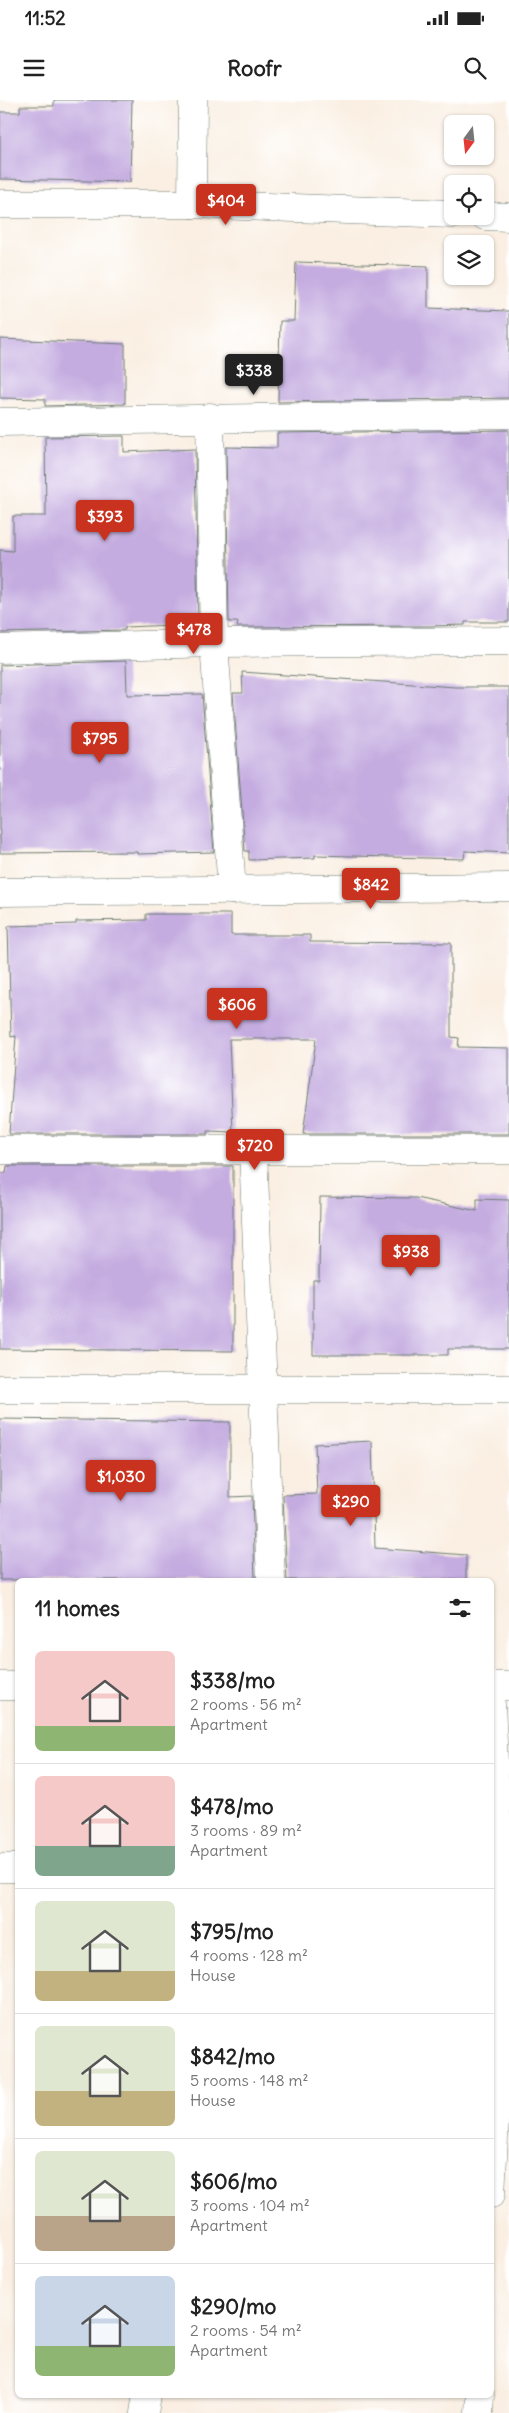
<!DOCTYPE html>
<meta charset="utf-8">
<style>
:root{--surface:#fff;--page:#f2f2f2;--text:#222;--muted:#767676;--line:#e0e0e0;--accent:#c8321e}
body{margin:0;font-family:Delius,sans-serif;background:var(--page);color:var(--text);height:100vh;display:flex;flex-direction:column;font-size:19px;white-space:nowrap}
*{box-sizing:border-box;margin:0}
p{font-size:16px;color:var(--muted)}
.icon{flex:none;width:28px;height:28px;fill:none;stroke:currentColor;stroke-width:2;stroke-linecap:round;stroke-linejoin:round}
.map{position:relative;flex:1;overflow:hidden}
.panel{position:absolute;left:15px;top:1478px;width:479px;height:820px;display:flex;flex-direction:column;background:var(--surface);border-radius:8px;box-shadow:0 1px 4px #0004}
.panel>*{flex:none}
.needle{width:32px;rotate:195deg}
.buttons{position:absolute;left:444px;top:15px;display:grid;gap:10px}
.buttons a{display:grid;place-items:center;width:50px;height:50px;border-radius:8px;background:var(--surface);box-shadow:0 1px 4px #0004;font-size:25px}
.price{position:absolute;translate:-50% -42px;padding:0 11px;border-radius:5px;background:var(--accent);color:#fff;font-size:16px;line-height:32px;filter:drop-shadow(0 1px 2px #0008)}
.price::after{content:'';position:absolute;left:50%;top:30px;width:15px;height:11px;margin-left:-8px;background:inherit;clip-path:polygon(0 0,100% 0,50% 100%)}
.price.on{background:#222;color:#fff}
ul{padding:0;list-style:none}
li{display:flex;align-items:center;gap:15px;height:125px;padding:0 20px}
li+li{border-top:1px solid var(--line)}
li span{display:grid;place-items:center;flex:none;width:140px;height:100px;border-radius:8px;color:#555}
li>.icon{margin-inline-start:auto}
span .icon{width:60px;height:60px;fill:#fffc;stroke-width:1}
li b{font-size:21px}
h2{display:flex;justify-content:space-between;align-items:center;height:60px;padding:0 20px;font-size:21px}
.status{display:flex;justify-content:space-between;align-items:center;height:35px;padding:0 25px;background:var(--surface);direction:ltr}
.status svg{height:14px;fill:currentColor}
header{display:flex;justify-content:space-between;align-items:center;height:65px;padding:0 20px;background:var(--surface);font-size:22px;font-weight:700}
.map>svg:first-child{display:block}
.building{fill:#c4ace0}
.lines{fill:none;stroke-linecap:round;stroke-linejoin:round}
.street-casing{stroke:#6c7b71;stroke-width:29}
.street{stroke:#fff;stroke-width:28}
</style>
<div class="status"><b>11:52</b><svg viewBox="0 0 49 12"><path d="M0 12V9h3v3zM5 12V6h3v6zM10 12V3h3v9zM15 12V0h3v12zM26 1h20v11H26zM47 4h2v5h-2z"/></svg></div>
<header><svg class="icon" aria-label="menu" viewBox="0 0 24 24"><path d="M4 6h16M4 12h16M4 18h16"/></svg>Roofr<svg class="icon" aria-label="search" viewBox="0 0 24 24"><circle cx="10" cy="10" r="6"/><path d="M15 15l6 6"/></svg></header>
<div class="map">
<svg width="509" height="2313" viewBox="0 0 509 2313">
<rect width="100%" height="100%" fill="#fff"/>
<filter id="ink" filterUnits="userSpaceOnUse"><feTurbulence type="fractalNoise" baseFrequency=".02" numOctaves="2"/><feDisplacementMap in="SourceGraphic" scale="10" xChannelSelector="R" yChannelSelector="G"/><feConvolveMatrix kernelMatrix="1 2 1 2 8 2 1 2 1" color-interpolation-filters="sRGB"/></filter>
<filter id="wash" filterUnits="userSpaceOnUse"><feTurbulence type="fractalNoise" baseFrequency=".0096" numOctaves="4" result="noise"/><feDisplacementMap in="SourceGraphic" scale="20" xChannelSelector="R" yChannelSelector="G"/><feGaussianBlur stdDeviation="1.12" result="paint"/><feColorMatrix in="noise" values="0 0 0 0 0 0 0 0 0 0 0 0 0 0 0 0 0 1.4 0 .05"/><feComposite in="paint" operator="in"/></filter>
<g filter="url(#wash)">
<rect width="100%" height="100%" fill="#faefe2"/>
<g id="blocks">
<g class="building">
<path d="M 54,0 L 132,0 L 130,82 L 0,79 L 0,12 L 20,12 L 20,6 L 54,6 Z"/>
<path d="M 296,162 L 428,166 L 428,208 L 509,211 L 509,298 L 278,302 L 280,221 L 294,221 Z"/>
<path d="M 0,239 L 125,244 L 125,304 L 45,306 L 45,299 L 0,298 Z"/>
<path d="M 509,330 L 509,522 L 465,522 L 465,525 L 430,526 L 241,527 L 237,527 L 238,522 L 229,522 L 226,347 L 277,348 L 277,333 Z"/>
<path d="M 124,336 L 124,352 L 195,349 L 198,524 L 125,527 L 125,530 L 0,533 L 0,450 L 13,451 L 13,416 L 46,416 L 45,337 Z"/>
<path d="M 126,561 L 127,595 L 202,594 L 214,752 L 137,754 L 137,752 L 0,753 L 0,565 Z"/>
<path d="M 242,572 L 455,587 L 509,587 L 509,753 L 465,751 L 464,759 L 315,755 L 315,758 L 249,760 L 249,751 L 245,751 L 233,593 L 243,593 Z"/>
<path d="M 146,814 L 231,814 L 231,835 L 310,835 L 310,842 L 451,843 L 451,937 L 459,938 L 458,947 L 509,948 L 509,1034 L 303,1034 L 316,939 L 229,939 L 233,1032 L 208,1031 L 208,1034 L 9,1034 L 16,936 L 11,937 L 8,826 L 76,824 L 76,821 L 146,820 Z"/>
<path d="M 7,1066 L 233,1066 L 233,1251 L 0,1249 L 0,1073 L 6,1073 Z"/>
<path d="M 320,1097 L 416,1098 L 477,1111 L 477,1099 L 509,1100 L 509,1249 L 448,1249 L 448,1255 L 313,1255 L 313,1180 L 319,1180 Z"/>
<path d="M 0,1319 L 230,1322 L 230,1397 L 252,1396 L 255,1480 L 0,1480 Z"/>
<path d="M 372,1341 L 375,1448 L 466,1455 L 466,1480 L 287,1480 L 283,1395 L 317,1394 L 315,1344 Z"/>
</g>
</g>
</g>
<g filter="url(#ink)">
<use href="#blocks" fill-opacity="0" stroke="#6c7b71" stroke-width="1"/>
<g class="lines">
<defs>
<g id="street">
<path d="M 0,104 L 192,104 L 452,114"/>
<path d="M 192,104 L 193,0"/>
<path d="M 485,116 L 509,117"/>
<path d="M 210,317 L 214,543 L 232,790"/>
<path d="M 0,322 L 509,314"/>
<path d="M 0,549 L 214,543 L 509,541"/>
<path d="M 0,792 L 509,787"/>
<path d="M 0,1050 L 509,1050"/>
<path d="M 253,1050 L 271,1480"/>
<path d="M 0,1289 L 509,1289"/>
<path d="M 0,1586 L 18,1586"/>
<path d="M 491,1586 L 509,1586"/>
<path d="M 491,1604 L 504,1851 L 491,2094"/>
<path d="M 0,1768 L 18,1768"/>
<path d="M 144,2313 L 147,2295"/>
<path d="M 479,2313 L 480,2295"/>
</g>
</defs>
<use href="#street" class="street-casing"/>
<use href="#street" class="street"/>
</g>
</g>
</svg>
<div class="buttons">
<a><svg class="needle" viewBox="-14 -14 28 28"><path d="M0-13l5 13h-10z" fill="#e53935"/><path d="M0 13l5-13h-10z" fill="#767676"/></svg></a>
<a><svg class="icon" aria-label="locate" viewBox="0 0 24 24"><circle cx="12" cy="12" r="6"/><path d="M12 2v4M12 18v4M2 12h4M18 12h4"/></svg></a>
<a><svg class="icon" aria-label="layers" viewBox="0 0 24 24"><path d="M12 4l9 5-9 5-9-5zM3 14l9 5 9-5"/></svg></a>
</div>
<b class="price" style="left:226px;top:126px">$404</b>
<b class="price on" style="left:254px;top:296px">$338</b>
<b class="price" style="left:105px;top:442px">$393</b>
<b class="price" style="left:194px;top:555px">$478</b>
<b class="price" style="left:100px;top:664px">$795</b>
<b class="price" style="left:371px;top:810px">$842</b>
<b class="price" style="left:237px;top:930px">$606</b>
<b class="price" style="left:255px;top:1071px">$720</b>
<b class="price" style="left:411px;top:1177px">$938</b>
<b class="price" style="left:121px;top:1402px">$1,030</b>
<b class="price" style="left:351px;top:1427px">$290</b>
<section class="panel">
<h2>11 homes<svg class="icon" aria-label="filters" viewBox="0 0 24 24"><path d="M4 7h16M4 17h16"/><circle cx="9" cy="7" r="2"/><circle cx="15" cy="17" r="2"/></svg></h2>
<ul>
<li><span style="background:linear-gradient(#f6c9c9 75%,#8fb573 0)"><svg class="icon" aria-label="home" viewBox="0 0 24 24"><path d="M3 11l9-7 9 7M6 9v11h12V9"/></svg></span><div><b>$338/mo</b><p>2 rooms · 56 m²</p><p>Apartment</p></div></li>
<li><span style="background:linear-gradient(#f6c9c9 70%,#7fa58c 0)"><svg class="icon" aria-label="home" viewBox="0 0 24 24"><path d="M3 11l9-7 9 7M6 9v11h12V9"/></svg></span><div><b>$478/mo</b><p>3 rooms · 89 m²</p><p>Apartment</p></div></li>
<li><span style="background:linear-gradient(#dfe7d0 70%,#c2b280 0)"><svg class="icon" aria-label="home" viewBox="0 0 24 24"><path d="M3 11l9-7 9 7M6 9v11h12V9"/></svg></span><div><b>$795/mo</b><p>4 rooms · 128 m²</p><p>House</p></div></li>
<li><span style="background:linear-gradient(#dfe7d0 65%,#c2b280 0)"><svg class="icon" aria-label="home" viewBox="0 0 24 24"><path d="M3 11l9-7 9 7M6 9v11h12V9"/></svg></span><div><b>$842/mo</b><p>5 rooms · 148 m²</p><p>House</p></div></li>
<li><span style="background:linear-gradient(#dfe7d0 65%,#b9a48a 0)"><svg class="icon" aria-label="home" viewBox="0 0 24 24"><path d="M3 11l9-7 9 7M6 9v11h12V9"/></svg></span><div><b>$606/mo</b><p>3 rooms · 104 m²</p><p>Apartment</p></div></li>
<li><span style="background:linear-gradient(#c9d6e8 70%,#8fb573 0)"><svg class="icon" aria-label="home" viewBox="0 0 24 24"><path d="M3 11l9-7 9 7M6 9v11h12V9"/></svg></span><div><b>$290/mo</b><p>2 rooms · 54 m²</p><p>Apartment</p></div></li>
</ul>
</section>
</div>
